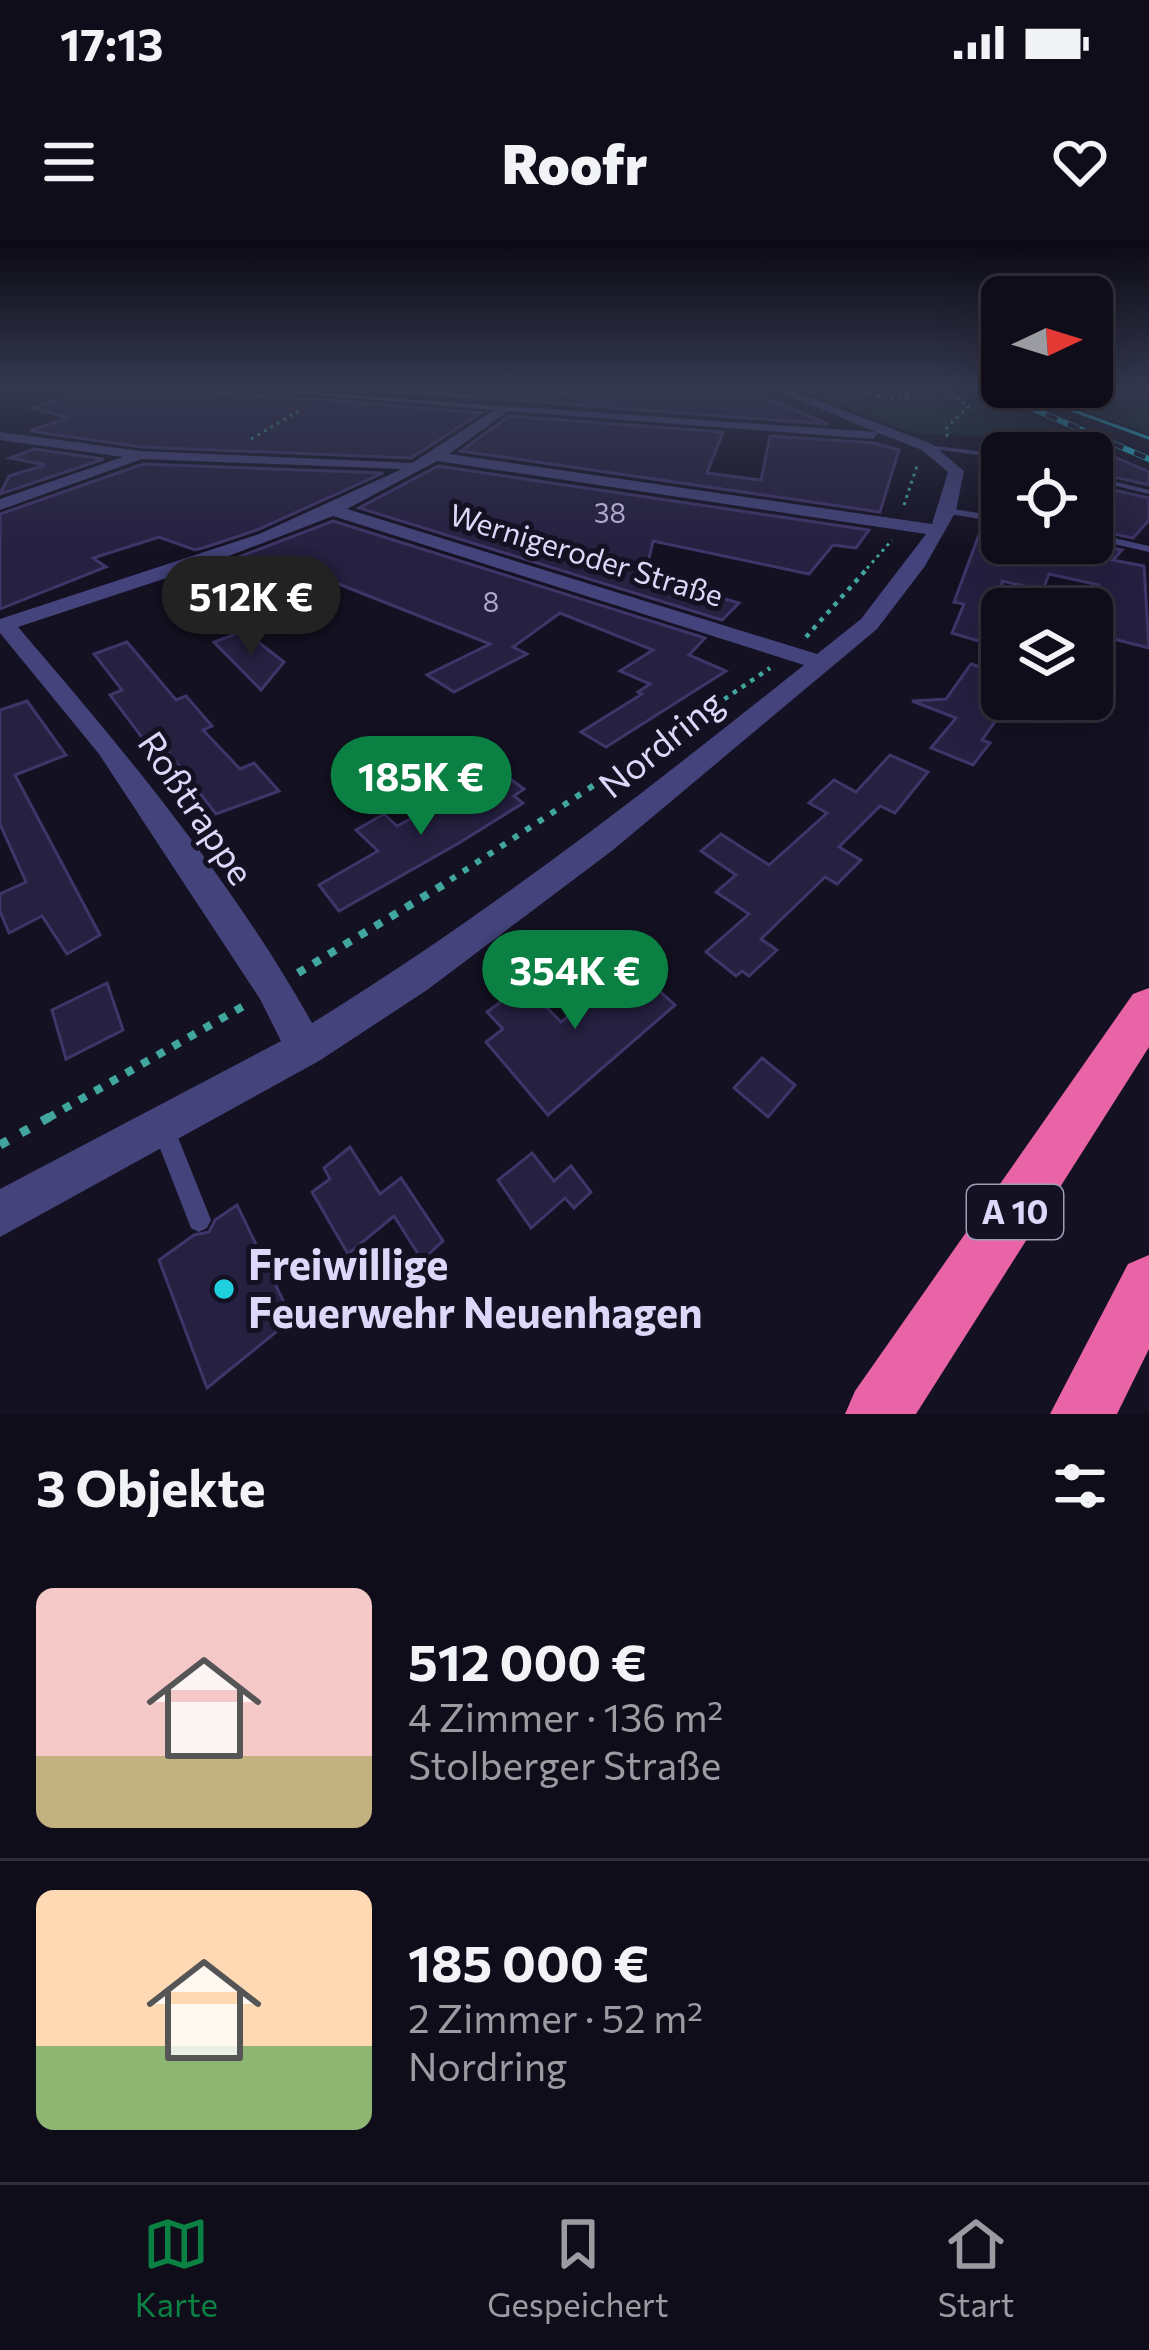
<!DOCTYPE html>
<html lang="de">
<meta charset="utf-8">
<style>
:root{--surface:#0f0d1a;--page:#181623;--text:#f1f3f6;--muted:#9b9ca2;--line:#2f2d39;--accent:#0b8043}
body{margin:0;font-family:Commissioner,sans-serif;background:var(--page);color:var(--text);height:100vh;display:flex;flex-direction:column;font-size:45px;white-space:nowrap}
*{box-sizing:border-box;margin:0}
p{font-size:39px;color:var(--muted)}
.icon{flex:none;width:66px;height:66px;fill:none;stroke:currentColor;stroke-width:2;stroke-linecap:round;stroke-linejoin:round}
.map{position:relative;height:1174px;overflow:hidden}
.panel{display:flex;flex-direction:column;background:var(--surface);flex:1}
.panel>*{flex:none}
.needle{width:78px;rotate:86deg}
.buttons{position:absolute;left:981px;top:36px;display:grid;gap:24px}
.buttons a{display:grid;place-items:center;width:132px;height:132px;border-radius:18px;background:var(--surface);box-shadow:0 12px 48px #0002,0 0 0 3px var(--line);font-size:60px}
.price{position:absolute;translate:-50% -102px;padding:0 27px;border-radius:42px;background:var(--accent);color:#fff;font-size:39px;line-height:78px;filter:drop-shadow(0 3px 6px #0008)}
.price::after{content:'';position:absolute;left:50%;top:72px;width:36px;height:27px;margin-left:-18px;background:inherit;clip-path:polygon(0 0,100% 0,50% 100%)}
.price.selected{background:#222;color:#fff}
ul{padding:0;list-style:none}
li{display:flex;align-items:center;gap:36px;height:300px;padding:0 36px}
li+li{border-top:3px solid var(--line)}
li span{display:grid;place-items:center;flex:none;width:336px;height:240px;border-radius:18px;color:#555}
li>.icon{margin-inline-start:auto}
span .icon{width:144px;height:144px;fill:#fffc;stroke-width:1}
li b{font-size:51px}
h2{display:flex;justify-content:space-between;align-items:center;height:144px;padding:0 36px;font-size:51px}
.status{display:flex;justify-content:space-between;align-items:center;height:84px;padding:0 60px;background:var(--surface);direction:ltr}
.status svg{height:33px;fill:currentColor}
header{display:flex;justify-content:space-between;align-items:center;height:156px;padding:0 36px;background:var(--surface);font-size:54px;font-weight:800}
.dock{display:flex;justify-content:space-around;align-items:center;height:168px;border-top:3px solid var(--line);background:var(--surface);font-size:33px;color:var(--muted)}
.dock a{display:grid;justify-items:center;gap:6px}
.dock .selected{color:var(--accent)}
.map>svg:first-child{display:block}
.green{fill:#152b2a}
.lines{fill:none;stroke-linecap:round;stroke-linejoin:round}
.stream{stroke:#172a46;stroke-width:4.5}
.building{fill:#262041;stroke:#3f3569;stroke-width:3}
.path-far4{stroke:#40a69e;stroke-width:3;stroke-dasharray:3 4.5;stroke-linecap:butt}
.path-far3{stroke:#40a69e;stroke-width:4.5;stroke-dasharray:4.5 6;stroke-linecap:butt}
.path-far2{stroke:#40a69e;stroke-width:6;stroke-dasharray:6 9;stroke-linecap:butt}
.path-far1{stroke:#40a69e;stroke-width:8;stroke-dasharray:8 10;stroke-linecap:butt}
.path{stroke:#40a69e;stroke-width:9;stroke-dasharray:9 15;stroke-linecap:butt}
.service{fill:#44437b;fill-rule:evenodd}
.minor{fill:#44437b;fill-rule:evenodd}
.motorway{fill:#e964a6;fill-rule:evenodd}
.tram{stroke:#20cfde;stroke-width:3}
.rail-casing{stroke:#20cfde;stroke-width:6}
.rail{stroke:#141122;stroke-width:4.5;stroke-dasharray:12;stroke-linecap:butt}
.poi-dot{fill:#20cfde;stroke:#141122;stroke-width:4.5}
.labels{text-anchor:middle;stroke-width:10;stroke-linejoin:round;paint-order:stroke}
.far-number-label{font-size:27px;fill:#aeaacb}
.far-street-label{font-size:30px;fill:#dbd8f9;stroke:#141122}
.shield{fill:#141122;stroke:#9f9cb8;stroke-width:3}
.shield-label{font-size:33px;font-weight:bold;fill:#dbd8f9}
.street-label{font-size:36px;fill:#dbd8f9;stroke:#141122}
.near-poi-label{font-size:42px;font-weight:bold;fill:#dbd8f9;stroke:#141122;text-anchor:start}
</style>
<div class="status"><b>17:13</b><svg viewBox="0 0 49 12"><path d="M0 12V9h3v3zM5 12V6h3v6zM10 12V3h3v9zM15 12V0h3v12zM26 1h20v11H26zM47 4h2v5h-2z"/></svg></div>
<header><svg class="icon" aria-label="menu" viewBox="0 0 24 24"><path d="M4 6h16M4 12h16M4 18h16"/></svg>Roofr<svg class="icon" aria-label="heart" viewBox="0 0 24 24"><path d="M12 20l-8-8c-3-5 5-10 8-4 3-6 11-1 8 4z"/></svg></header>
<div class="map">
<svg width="1149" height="1174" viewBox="0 0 1149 1174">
<rect width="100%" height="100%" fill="#141122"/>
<g class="green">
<path d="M 788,146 L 963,146 L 1088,201 L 912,193 Z"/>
<path d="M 1149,146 L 1149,194 L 1018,147 Z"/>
</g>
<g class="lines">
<g class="stream">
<path d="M 822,146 L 891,164 L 922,158 L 904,146"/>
<path d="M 1046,147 L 1149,161"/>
</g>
</g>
<g class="building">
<path d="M 105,146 L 326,160 L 481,173 L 411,218 L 141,207 L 30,191 L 68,178 L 33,168 Z"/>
<path d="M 326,146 L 557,146 L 560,154 L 599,146 L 740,147 L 828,184 Z"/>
<path d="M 509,176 L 723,192 L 707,233 L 761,240 L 770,196 L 874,203 L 899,210 L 880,272 L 461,211 Z"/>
<path d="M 1092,207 L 1149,232 L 1149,245 L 1092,232 Z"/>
<path d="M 34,209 L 104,219 L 0,254 L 9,236 L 45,225 L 10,218 Z"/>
<path d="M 143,224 L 383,233 L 257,290 L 206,307 L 195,310 L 159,297 L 93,318 L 106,327 L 0,369 L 0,274 Z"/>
<path d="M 438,226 L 869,290 L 856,308 L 833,305 L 809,334 L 653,301 L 645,336 L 739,363 L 722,380 L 359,268 Z"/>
<path d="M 1092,245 L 1149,258 L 1149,280 L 1133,298 L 1092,289 Z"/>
<path d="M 333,281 L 705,398 L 689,415 L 726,431 L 606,507 L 581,492 L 642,454 L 638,452 L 650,444 L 620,431 L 653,410 L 560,373 L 513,407 L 527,414 L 454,452 L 427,435 L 490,404 L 273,318 L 261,343 L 228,321 Z"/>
<path d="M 983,284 L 1002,287 L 1002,308 L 1053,319 L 1058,303 L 1092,310 L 1092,304 L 1122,310 L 1113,320 L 1144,326 L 1149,408 L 1110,398 L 1092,426 L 1092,385 L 1100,367 L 1092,365 L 1099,345 L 1049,334 L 1043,350 L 1002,341 L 1002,408 L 952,393 L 964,364 L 954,362 Z"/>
<path d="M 244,391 L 284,422 L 261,450 L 214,402 Z"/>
<path d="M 127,402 L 176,460 L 186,456 L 212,486 L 203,490 L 240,529 L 254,523 L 279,551 L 216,574 L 167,511 L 156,516 L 110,455 L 122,450 L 94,414 Z"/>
<path d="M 971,424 L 1000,434 L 986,459 L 1011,459 L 982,500 L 990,503 L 973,525 L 931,508 L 956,478 L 912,461 L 946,459 Z"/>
<path d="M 27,461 L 66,515 L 15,535 L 100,695 L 67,714 L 42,676 L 9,693 L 0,671 L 0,654 L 26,642 L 0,584 L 0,470 Z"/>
<path d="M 890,515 L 928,532 L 895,573 L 880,566 L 839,607 L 861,620 L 837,644 L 825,637 L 761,699 L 777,710 L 749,736 L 742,731 L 736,736 L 706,712 L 749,674 L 716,652 L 736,635 L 701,611 L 721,594 L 769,625 L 827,573 L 809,563 L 834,540 L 856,552 Z"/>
<path d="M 501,532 L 524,549 L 514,556 L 523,563 L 459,603 L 339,671 L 319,645 L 378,611 L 356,590 L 384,574 L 397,586 Z"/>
<path d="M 616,712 L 675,765 L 548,875 L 486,802 L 503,789 L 487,772 L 524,745 L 561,782 L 600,751 L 585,736 Z"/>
<path d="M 107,743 L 123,790 L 66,819 L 52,770 Z"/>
<path d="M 762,818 L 795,845 L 768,877 L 734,848 Z"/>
<path d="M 350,907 L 380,954 L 401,938 L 443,1001 L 422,1020 L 394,976 L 348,1014 L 312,952 L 330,939 L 324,928 Z"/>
<path d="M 532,913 L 554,941 L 571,926 L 591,952 L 574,968 L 565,958 L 531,988 L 498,940 Z"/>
<path d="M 237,965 L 292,1079 L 207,1148 L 159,1020 L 194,995 L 209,992 L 215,980 Z"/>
</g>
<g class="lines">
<g class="path-far4">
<path d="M 840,146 L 887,158 L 910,157 L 897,146"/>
<path d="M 937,146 L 969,166 L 947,187 L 947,197"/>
<path d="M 251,199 L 302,169"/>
<path d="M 904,265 L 917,226"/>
<path d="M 862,334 L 892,300"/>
</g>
<g class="path-far3">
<path d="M 806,397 L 865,331"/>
<path d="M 707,471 L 770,428"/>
</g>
<path class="path-far2" d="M 438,648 L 711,468"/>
<g class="path-far1">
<path d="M 298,733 L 443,645"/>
<path d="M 48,878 L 247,764"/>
</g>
<path class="path" d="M 0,905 L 53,875"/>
<g class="service">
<path d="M 927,205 L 1002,214 L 1002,218 L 925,208 Z"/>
<path d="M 1092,236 L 1149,250 L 1149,254 L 1092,240 Z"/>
<path d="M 948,268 L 1002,277 L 1002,283 L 945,273 L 945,269 Z"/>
<path d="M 1092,293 L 1149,306 L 1149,312 L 1092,299 Z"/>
<path d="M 163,877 L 171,880 L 211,980 L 207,988 L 199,992 L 191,988 L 152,888 L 155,880 Z"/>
</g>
<path class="minor" d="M 216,146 L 876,192 L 765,146 L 780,146 L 932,204 L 964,231 L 956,271 L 925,326 L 877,389 L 613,610 L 427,750 L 319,821 L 0,997 L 0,949 L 281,801 L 260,759 L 99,514 L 0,393 L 0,379 L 259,294 L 402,229 L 142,219 L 0,270 L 0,259 L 123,217 L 0,200 L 0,192 L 141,211 L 412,223 L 494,170 ZM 508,171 L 873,199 L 878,193 L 922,210 L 948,232 L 932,284 L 449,214 ZM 437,221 L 926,294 L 861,379 L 817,414 L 347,269 ZM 333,276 L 804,425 C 645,552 486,676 312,783 C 232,640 124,510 18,387 L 203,326 Z"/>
<g class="motorway">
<path d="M 1149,748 L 1149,807 L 916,1174 L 845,1174 L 855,1151 L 1133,754 Z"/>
<path d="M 1149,1015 L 1149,1109 L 1117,1174 L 1050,1174 L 1128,1024 Z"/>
</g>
<path class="tram" d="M 1008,147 L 1149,198"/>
<defs>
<path id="rail" d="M 980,146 L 1149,219"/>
</defs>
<use href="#rail" class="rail-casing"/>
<use href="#rail" class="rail"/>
</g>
<linearGradient id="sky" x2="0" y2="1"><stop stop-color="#0b0913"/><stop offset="0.47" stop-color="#34384f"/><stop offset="1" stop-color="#34384f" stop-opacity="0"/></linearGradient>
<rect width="1149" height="310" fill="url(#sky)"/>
<circle class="poi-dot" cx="224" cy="1049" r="12"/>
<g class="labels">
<g class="far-number-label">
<text x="610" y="283">38</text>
<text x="491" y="372">8</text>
</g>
<g class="far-street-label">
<text transform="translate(586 316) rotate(17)" y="10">Wernigeroder Straße</text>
</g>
<rect class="shield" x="967" y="945" width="96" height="54" rx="9"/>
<g class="shield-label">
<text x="1015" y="984">A 10</text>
</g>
<g class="street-label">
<text transform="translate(661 504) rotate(-39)" y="13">Nordring</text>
<text transform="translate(196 568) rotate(56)" y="13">Roßtrappe</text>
</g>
<g class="near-poi-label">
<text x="248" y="1040">Freiwillige<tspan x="248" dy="48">Feuerwehr Neuenhagen</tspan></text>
</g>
</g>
</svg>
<div class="buttons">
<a><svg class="needle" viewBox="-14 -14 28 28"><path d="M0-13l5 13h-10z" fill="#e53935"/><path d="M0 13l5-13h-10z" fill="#9b9ca2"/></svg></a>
<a><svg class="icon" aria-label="locate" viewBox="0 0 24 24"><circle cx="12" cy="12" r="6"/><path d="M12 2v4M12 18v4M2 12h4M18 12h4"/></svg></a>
<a><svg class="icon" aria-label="layers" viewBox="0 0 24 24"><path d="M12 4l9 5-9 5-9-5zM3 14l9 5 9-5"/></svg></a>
</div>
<b class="price selected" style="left:251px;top:418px">512K €</b>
<b class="price" style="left:421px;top:598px">185K €</b>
<b class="price" style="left:575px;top:792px">354K €</b>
</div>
<section class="panel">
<h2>3 Objekte<svg class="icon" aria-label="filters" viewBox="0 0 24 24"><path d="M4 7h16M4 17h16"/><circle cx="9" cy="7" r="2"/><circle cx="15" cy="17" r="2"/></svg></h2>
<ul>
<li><span style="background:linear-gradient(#f6c9c9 70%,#c2b280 0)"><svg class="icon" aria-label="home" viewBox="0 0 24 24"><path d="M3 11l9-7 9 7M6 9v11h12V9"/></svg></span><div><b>512 000 €</b><p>4 Zimmer · 136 m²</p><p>Stolberger Straße</p></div></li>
<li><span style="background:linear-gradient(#ffd9b3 65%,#8fb573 0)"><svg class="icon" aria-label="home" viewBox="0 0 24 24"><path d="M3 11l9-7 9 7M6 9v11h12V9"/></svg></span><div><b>185 000 €</b><p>2 Zimmer · 52 m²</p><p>Nordring</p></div></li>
</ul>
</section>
<nav class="dock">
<a class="selected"><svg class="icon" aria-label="map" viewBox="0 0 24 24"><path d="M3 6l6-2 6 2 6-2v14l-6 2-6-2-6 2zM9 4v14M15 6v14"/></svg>Karte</a>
<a><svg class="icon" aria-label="saved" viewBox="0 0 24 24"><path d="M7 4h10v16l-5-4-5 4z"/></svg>Gespeichert</a>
<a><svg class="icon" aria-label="home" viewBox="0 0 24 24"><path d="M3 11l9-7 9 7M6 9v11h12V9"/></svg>Start</a>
</nav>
